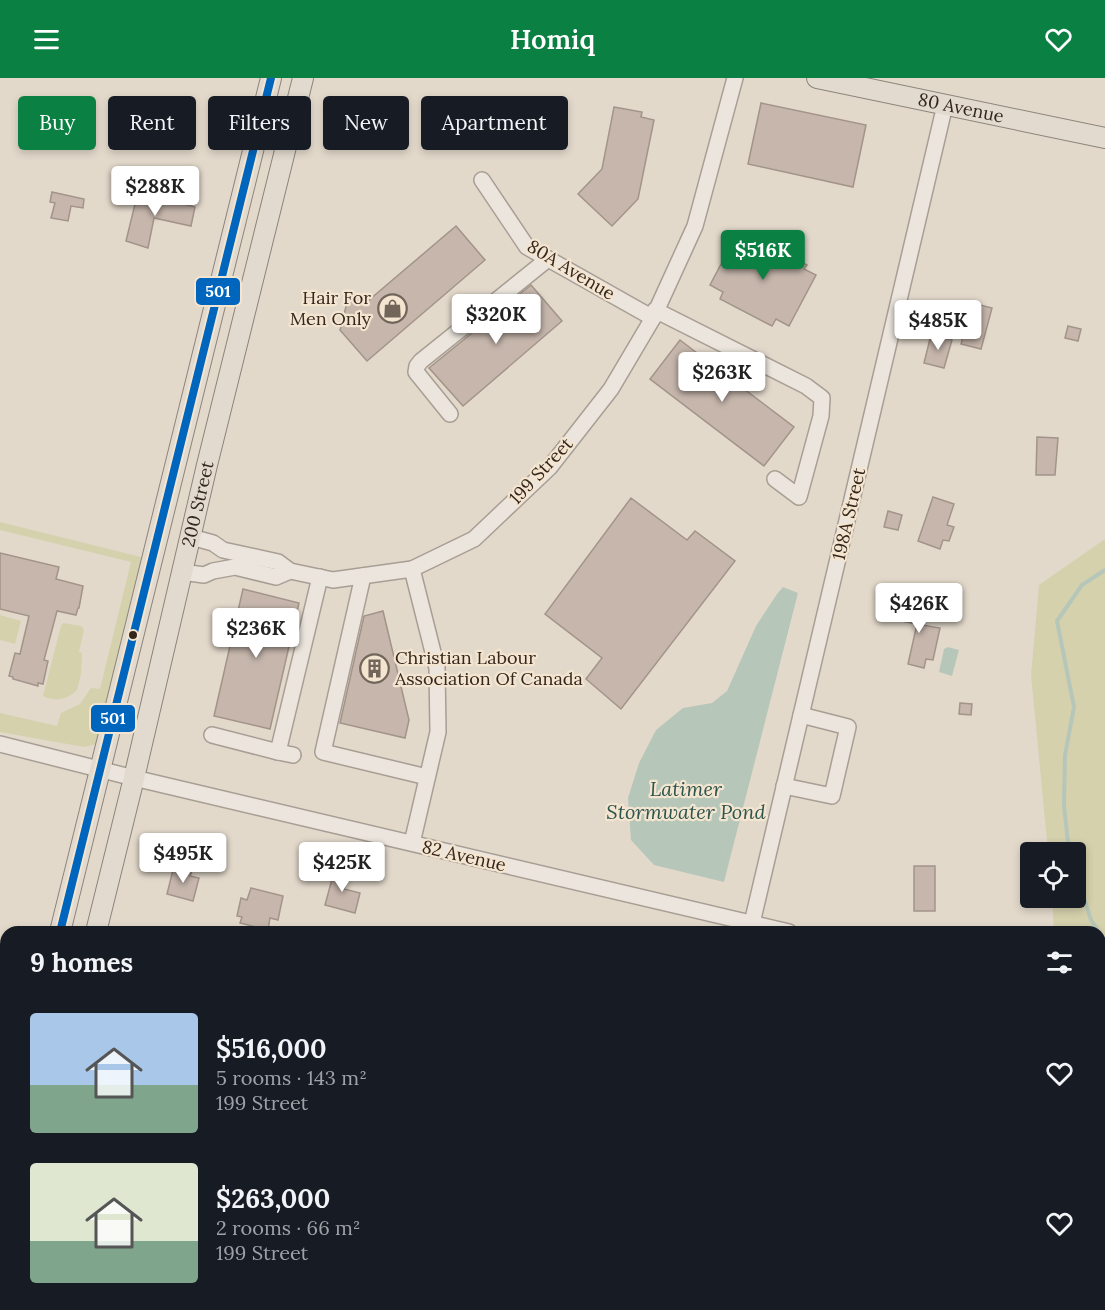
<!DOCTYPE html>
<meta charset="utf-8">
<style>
:root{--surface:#171b24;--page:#20242c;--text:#f1f3f6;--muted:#9ea1a6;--accent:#0b8043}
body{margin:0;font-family:Lora,serif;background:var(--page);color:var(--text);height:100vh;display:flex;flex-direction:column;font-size:22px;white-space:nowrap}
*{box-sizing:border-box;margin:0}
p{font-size:20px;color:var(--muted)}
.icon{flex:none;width:33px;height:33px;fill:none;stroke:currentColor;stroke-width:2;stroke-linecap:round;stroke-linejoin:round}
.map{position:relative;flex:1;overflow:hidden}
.sheet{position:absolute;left:0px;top:848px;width:1106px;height:386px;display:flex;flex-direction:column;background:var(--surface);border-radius:18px 18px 0 0;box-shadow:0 3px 9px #0003}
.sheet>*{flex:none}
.guide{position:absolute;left:18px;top:18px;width:600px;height:54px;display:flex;gap:12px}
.fabs{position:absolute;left:1020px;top:764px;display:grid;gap:12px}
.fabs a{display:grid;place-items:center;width:66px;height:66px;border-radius:6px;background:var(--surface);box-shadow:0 3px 9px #0003;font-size:30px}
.price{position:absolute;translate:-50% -51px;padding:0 14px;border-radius:6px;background:#fff;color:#222;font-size:20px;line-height:39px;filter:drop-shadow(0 2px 3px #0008)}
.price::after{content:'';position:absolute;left:50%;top:36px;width:18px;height:14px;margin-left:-9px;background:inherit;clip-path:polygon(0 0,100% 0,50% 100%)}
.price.current{background:var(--accent);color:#fff}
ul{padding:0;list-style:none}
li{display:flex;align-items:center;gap:18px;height:150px;padding:0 30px}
li span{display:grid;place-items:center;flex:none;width:168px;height:120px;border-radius:6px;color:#555}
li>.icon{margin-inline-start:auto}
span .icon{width:72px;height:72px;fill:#fffc;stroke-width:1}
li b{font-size:26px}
h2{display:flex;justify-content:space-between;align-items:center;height:72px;padding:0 30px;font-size:26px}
.chip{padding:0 21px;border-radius:6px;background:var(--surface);box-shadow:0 3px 9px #0003;font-size:21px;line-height:54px}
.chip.current{background:var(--accent);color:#fff}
header{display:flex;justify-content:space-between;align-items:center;height:78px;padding:0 30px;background:var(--accent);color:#fff;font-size:27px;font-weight:600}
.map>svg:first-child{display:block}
.green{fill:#d5d1ad}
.water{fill:#b6c7ba}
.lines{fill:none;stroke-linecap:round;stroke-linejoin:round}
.stream{stroke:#b6c7ba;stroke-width:4}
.building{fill:#c6b6ac;stroke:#a3948a;stroke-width:1.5}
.minor-casing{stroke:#a89e94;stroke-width:18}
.major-casing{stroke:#8d847b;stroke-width:22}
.minor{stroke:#ebe5dd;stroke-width:15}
.major{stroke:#e2dace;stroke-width:20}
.bus-1-casing{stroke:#f4e5d0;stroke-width:12}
.bus-1{stroke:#0065bd;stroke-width:8}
.bus-dot{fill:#35261d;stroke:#f4e5d0;stroke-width:2}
.labels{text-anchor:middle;stroke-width:4.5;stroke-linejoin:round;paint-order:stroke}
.street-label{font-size:18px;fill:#35261d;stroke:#f4e5d0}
.poi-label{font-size:18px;fill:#35261d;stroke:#f4e5d0;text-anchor:end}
.water-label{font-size:20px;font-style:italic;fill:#2c554d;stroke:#f4e5d0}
.line-badge{stroke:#f4e5d0;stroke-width:2}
.badge-label{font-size:16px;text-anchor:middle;font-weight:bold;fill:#fff}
</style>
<header><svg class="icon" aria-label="menu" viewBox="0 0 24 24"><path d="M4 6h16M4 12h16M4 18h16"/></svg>Homiq<svg class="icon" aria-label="heart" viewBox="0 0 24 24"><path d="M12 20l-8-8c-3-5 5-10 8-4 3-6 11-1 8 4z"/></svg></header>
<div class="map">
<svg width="1105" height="1232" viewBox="0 0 1105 1232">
<rect width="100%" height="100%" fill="#e3d9cb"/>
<g class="green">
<path d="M 0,444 L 145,480 L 101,662 L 96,666 L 84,669 L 0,654 L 0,635 L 57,648 L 61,635 L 80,626 L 91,610 L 100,611 L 131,484 L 0,452 Z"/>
<path d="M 1105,461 L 1105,915 L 1100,914 L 1100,854 L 1054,853 L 1052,819 L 1076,819 L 1076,774 L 1048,774 L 1031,597 L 1039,507 Z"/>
<path d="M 0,537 L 21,543 L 15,566 L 0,562 Z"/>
<path d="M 63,545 L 81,548 L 84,552 L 79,574 L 82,575 L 81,596 L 77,612 C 67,622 56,624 43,618 L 61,548 Z"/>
<path d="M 41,1227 L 498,1227 L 519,1232 L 40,1232 Z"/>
</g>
<g class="water">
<path d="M 783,509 L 798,515 L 724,804 L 654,787 L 631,762 L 628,720 L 639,685 L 656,652 L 683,630 L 712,625 L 727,613 L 756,548 L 777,516 Z"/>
<path d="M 948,569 L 959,572 L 952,598 L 939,594 L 944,571 Z"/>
</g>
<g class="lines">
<g class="stream">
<path d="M 1069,774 L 1064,727 L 1065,677 L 1074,629 L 1057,543 L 1082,507 L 1105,492"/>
<path d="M 1076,795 L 1091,842 L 1099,854"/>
<path d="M 1100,855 L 1105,863"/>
<path d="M 120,1227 L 128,1232"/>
</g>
</g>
<g class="building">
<path d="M 761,25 L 866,47 L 853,109 L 748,86 Z"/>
<path d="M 614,29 L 642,34 L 641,39 L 654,42 L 638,121 L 612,148 L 578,116 L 602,91 Z"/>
<path d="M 52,114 L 84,121 L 83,130 L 71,128 L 68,143 L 51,140 L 55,125 L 50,124 Z"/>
<path d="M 138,114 L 195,129 L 191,148 L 154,140 L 148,170 L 126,163 Z"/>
<path d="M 456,148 L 485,182 L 367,283 L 340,252 L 349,217 L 369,222 Z"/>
<path d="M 736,158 L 749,165 L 753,158 L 807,187 L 804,191 L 816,197 L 789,248 L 776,241 L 772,248 L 720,221 L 723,214 L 710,207 Z"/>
<path d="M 531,207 L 562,243 L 463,328 L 429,290 Z"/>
<path d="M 972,225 L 992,230 L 981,271 L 961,266 Z"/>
<path d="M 1068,248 L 1081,251 L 1078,263 L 1065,260 Z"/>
<path d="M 931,257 L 952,262 L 944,290 L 924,285 Z"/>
<path d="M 680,262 L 794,349 L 764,388 L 650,301 Z"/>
<path d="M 1037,359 L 1058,360 L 1055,397 L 1036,397 Z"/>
<path d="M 933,419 L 954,426 L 947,447 L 954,449 L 949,463 L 943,462 L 940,471 L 918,463 Z"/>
<path d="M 631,420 L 687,462 L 695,453 L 735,483 L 621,631 L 586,601 L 602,580 L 545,536 Z"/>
<path d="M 888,433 L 902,437 L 898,452 L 884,449 Z"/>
<path d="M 0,475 L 59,489 L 56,501 L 83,508 L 79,530 L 78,530 L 76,537 L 57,533 L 44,582 L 48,583 L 43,606 L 38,605 L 38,608 L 13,601 L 13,599 L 9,598 L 15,575 L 20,576 L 29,538 L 0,531 Z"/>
<path d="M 243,511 L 299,525 L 270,651 L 214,638 Z"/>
<path d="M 900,524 L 926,530 L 922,547 L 940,550 L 933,582 L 926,581 L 924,590 L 908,586 L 917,546 L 896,542 Z"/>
<path d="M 383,533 L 409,642 L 405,660 L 340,645 L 364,538 Z"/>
<path d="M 960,625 L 972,626 L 971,637 L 959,636 Z"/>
<path d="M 174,788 L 192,793 L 190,798 L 199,800 L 193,823 L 167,816 Z"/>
<rect x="914" y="788" width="21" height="45"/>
<path d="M 335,790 L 349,794 L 344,811 L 360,815 L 355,835 L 325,827 Z"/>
<path d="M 251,810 L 283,818 L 278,842 L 270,840 L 268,852 L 240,845 L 242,839 L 237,838 L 241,820 L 247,822 Z"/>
</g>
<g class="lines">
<defs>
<g id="minor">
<path d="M 482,102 L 527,169 L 653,240"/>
<path d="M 655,232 L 806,308 L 822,320 L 821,338 L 799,419 L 775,401"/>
<path d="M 450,336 L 416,294 L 417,288 L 421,283 L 548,181"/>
<path d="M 191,459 L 213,465 L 223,472 L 278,484 L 290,493 L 333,502 L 412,491 L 474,461 L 550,389 L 611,311 L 653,240 L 695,148 L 735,0"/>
<path d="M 182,494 L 204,497 L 213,493 L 235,489 L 276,499 L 290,493"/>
<path d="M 363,498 L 323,674 L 427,699"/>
<path d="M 212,657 L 278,674 L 320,499"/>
<path d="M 0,666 L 134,700 L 789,854"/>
<path d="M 278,674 L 293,677"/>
<path d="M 784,708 L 832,718 L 848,649 L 801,637"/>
<path d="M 412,765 L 438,654 L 437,590 L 412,491"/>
<path d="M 752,845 L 945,27"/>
<path d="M 1100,925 L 1105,926"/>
<path d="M 576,1227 L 597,1232"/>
</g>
<g id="major">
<path id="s1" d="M 817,0 L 1105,60"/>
<path d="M 60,854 L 271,0"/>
<path id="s2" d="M 96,854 L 134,700 L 207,387 L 303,0"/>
<path d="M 0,1098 L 6,1074"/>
<path d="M 3,1232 L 6,1221"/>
</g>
</defs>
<use href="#minor" class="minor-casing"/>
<use href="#major" class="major-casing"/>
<use href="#minor" class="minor"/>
<use href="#major" class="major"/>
<defs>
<path id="bus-1" d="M 60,854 L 271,0"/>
</defs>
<use href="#bus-1" class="bus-1-casing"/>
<use href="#bus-1" class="bus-1"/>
</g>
<defs>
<symbol id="shop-ring" viewBox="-11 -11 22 22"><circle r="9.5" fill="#f4e5d0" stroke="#72655a" stroke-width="1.5"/><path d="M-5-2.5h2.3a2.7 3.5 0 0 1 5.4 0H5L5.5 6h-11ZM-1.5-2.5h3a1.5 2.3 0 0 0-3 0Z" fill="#72655a"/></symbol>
<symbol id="building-ring" viewBox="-11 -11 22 22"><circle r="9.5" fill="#f4e5d0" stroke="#72655a" stroke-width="1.5"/><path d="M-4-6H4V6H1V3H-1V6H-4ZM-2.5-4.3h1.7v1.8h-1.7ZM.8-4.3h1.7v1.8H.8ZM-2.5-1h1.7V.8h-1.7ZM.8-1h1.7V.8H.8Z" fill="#72655a"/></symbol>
</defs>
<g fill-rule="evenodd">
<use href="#shop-ring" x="376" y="214" width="33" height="33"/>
<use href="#building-ring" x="358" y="574" width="33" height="33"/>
</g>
<circle class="bus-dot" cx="133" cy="557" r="5"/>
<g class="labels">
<g class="street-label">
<text dy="6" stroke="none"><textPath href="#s1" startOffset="147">80 Avenue</textPath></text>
<text transform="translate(571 192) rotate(31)" y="6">80A Avenue</text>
<text transform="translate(541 393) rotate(-47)" y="6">199 Street</text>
<text dy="6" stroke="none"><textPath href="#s2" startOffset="440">200 Street</textPath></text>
<text transform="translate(849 436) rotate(-77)" y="6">198A Street</text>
<text transform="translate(464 778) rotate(13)" y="6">82 Avenue</text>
</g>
<g class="poi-label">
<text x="371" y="226">Hair For<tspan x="371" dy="21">Men Only</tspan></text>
<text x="395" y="586" text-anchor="start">Christian Labour<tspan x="395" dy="21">Association Of Canada</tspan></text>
</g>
<g class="water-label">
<text x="686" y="718">Latimer<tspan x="686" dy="23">Stormwater Pond</tspan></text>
</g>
</g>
<g class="line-badge">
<rect x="195" y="199" width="46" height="29" rx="6" fill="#0065bd"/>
<rect x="90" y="626" width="46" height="29" rx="6" fill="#0065bd"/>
</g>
<g class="badge-label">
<text x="218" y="219">501</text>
<text x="113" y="646">501</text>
</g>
</svg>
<div class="fabs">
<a><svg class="icon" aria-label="locate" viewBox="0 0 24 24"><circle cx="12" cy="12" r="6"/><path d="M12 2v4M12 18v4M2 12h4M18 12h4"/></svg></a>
</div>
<b class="price" style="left:155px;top:139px">$288K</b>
<b class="price current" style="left:763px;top:203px">$516K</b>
<b class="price" style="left:496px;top:267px">$320K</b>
<b class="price" style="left:938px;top:273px">$485K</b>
<b class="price" style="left:722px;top:325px">$263K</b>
<b class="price" style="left:919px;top:556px">$426K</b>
<b class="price" style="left:256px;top:581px">$236K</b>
<b class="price" style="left:183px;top:806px">$495K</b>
<b class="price" style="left:342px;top:815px">$425K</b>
<div class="guide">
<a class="chip current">Buy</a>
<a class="chip">Rent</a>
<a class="chip">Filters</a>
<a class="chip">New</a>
<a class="chip">Apartment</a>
</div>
<section class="sheet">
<h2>9 homes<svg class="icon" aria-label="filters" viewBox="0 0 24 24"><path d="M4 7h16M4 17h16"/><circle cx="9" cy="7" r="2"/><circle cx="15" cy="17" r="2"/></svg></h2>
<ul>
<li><span style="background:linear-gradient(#a9c7e8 60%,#7fa58c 0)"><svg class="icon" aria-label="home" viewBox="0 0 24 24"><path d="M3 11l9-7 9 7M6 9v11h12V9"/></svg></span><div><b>$516,000</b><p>5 rooms · 143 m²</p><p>199 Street</p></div><svg class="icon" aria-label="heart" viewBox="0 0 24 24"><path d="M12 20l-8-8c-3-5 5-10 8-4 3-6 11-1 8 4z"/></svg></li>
<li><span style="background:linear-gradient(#dfe7d0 65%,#7fa58c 0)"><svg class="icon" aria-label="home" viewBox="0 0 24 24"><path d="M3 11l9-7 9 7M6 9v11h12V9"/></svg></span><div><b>$263,000</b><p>2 rooms · 66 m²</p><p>199 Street</p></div><svg class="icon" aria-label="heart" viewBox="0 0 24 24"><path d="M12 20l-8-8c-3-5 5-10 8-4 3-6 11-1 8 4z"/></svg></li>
</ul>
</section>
</div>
